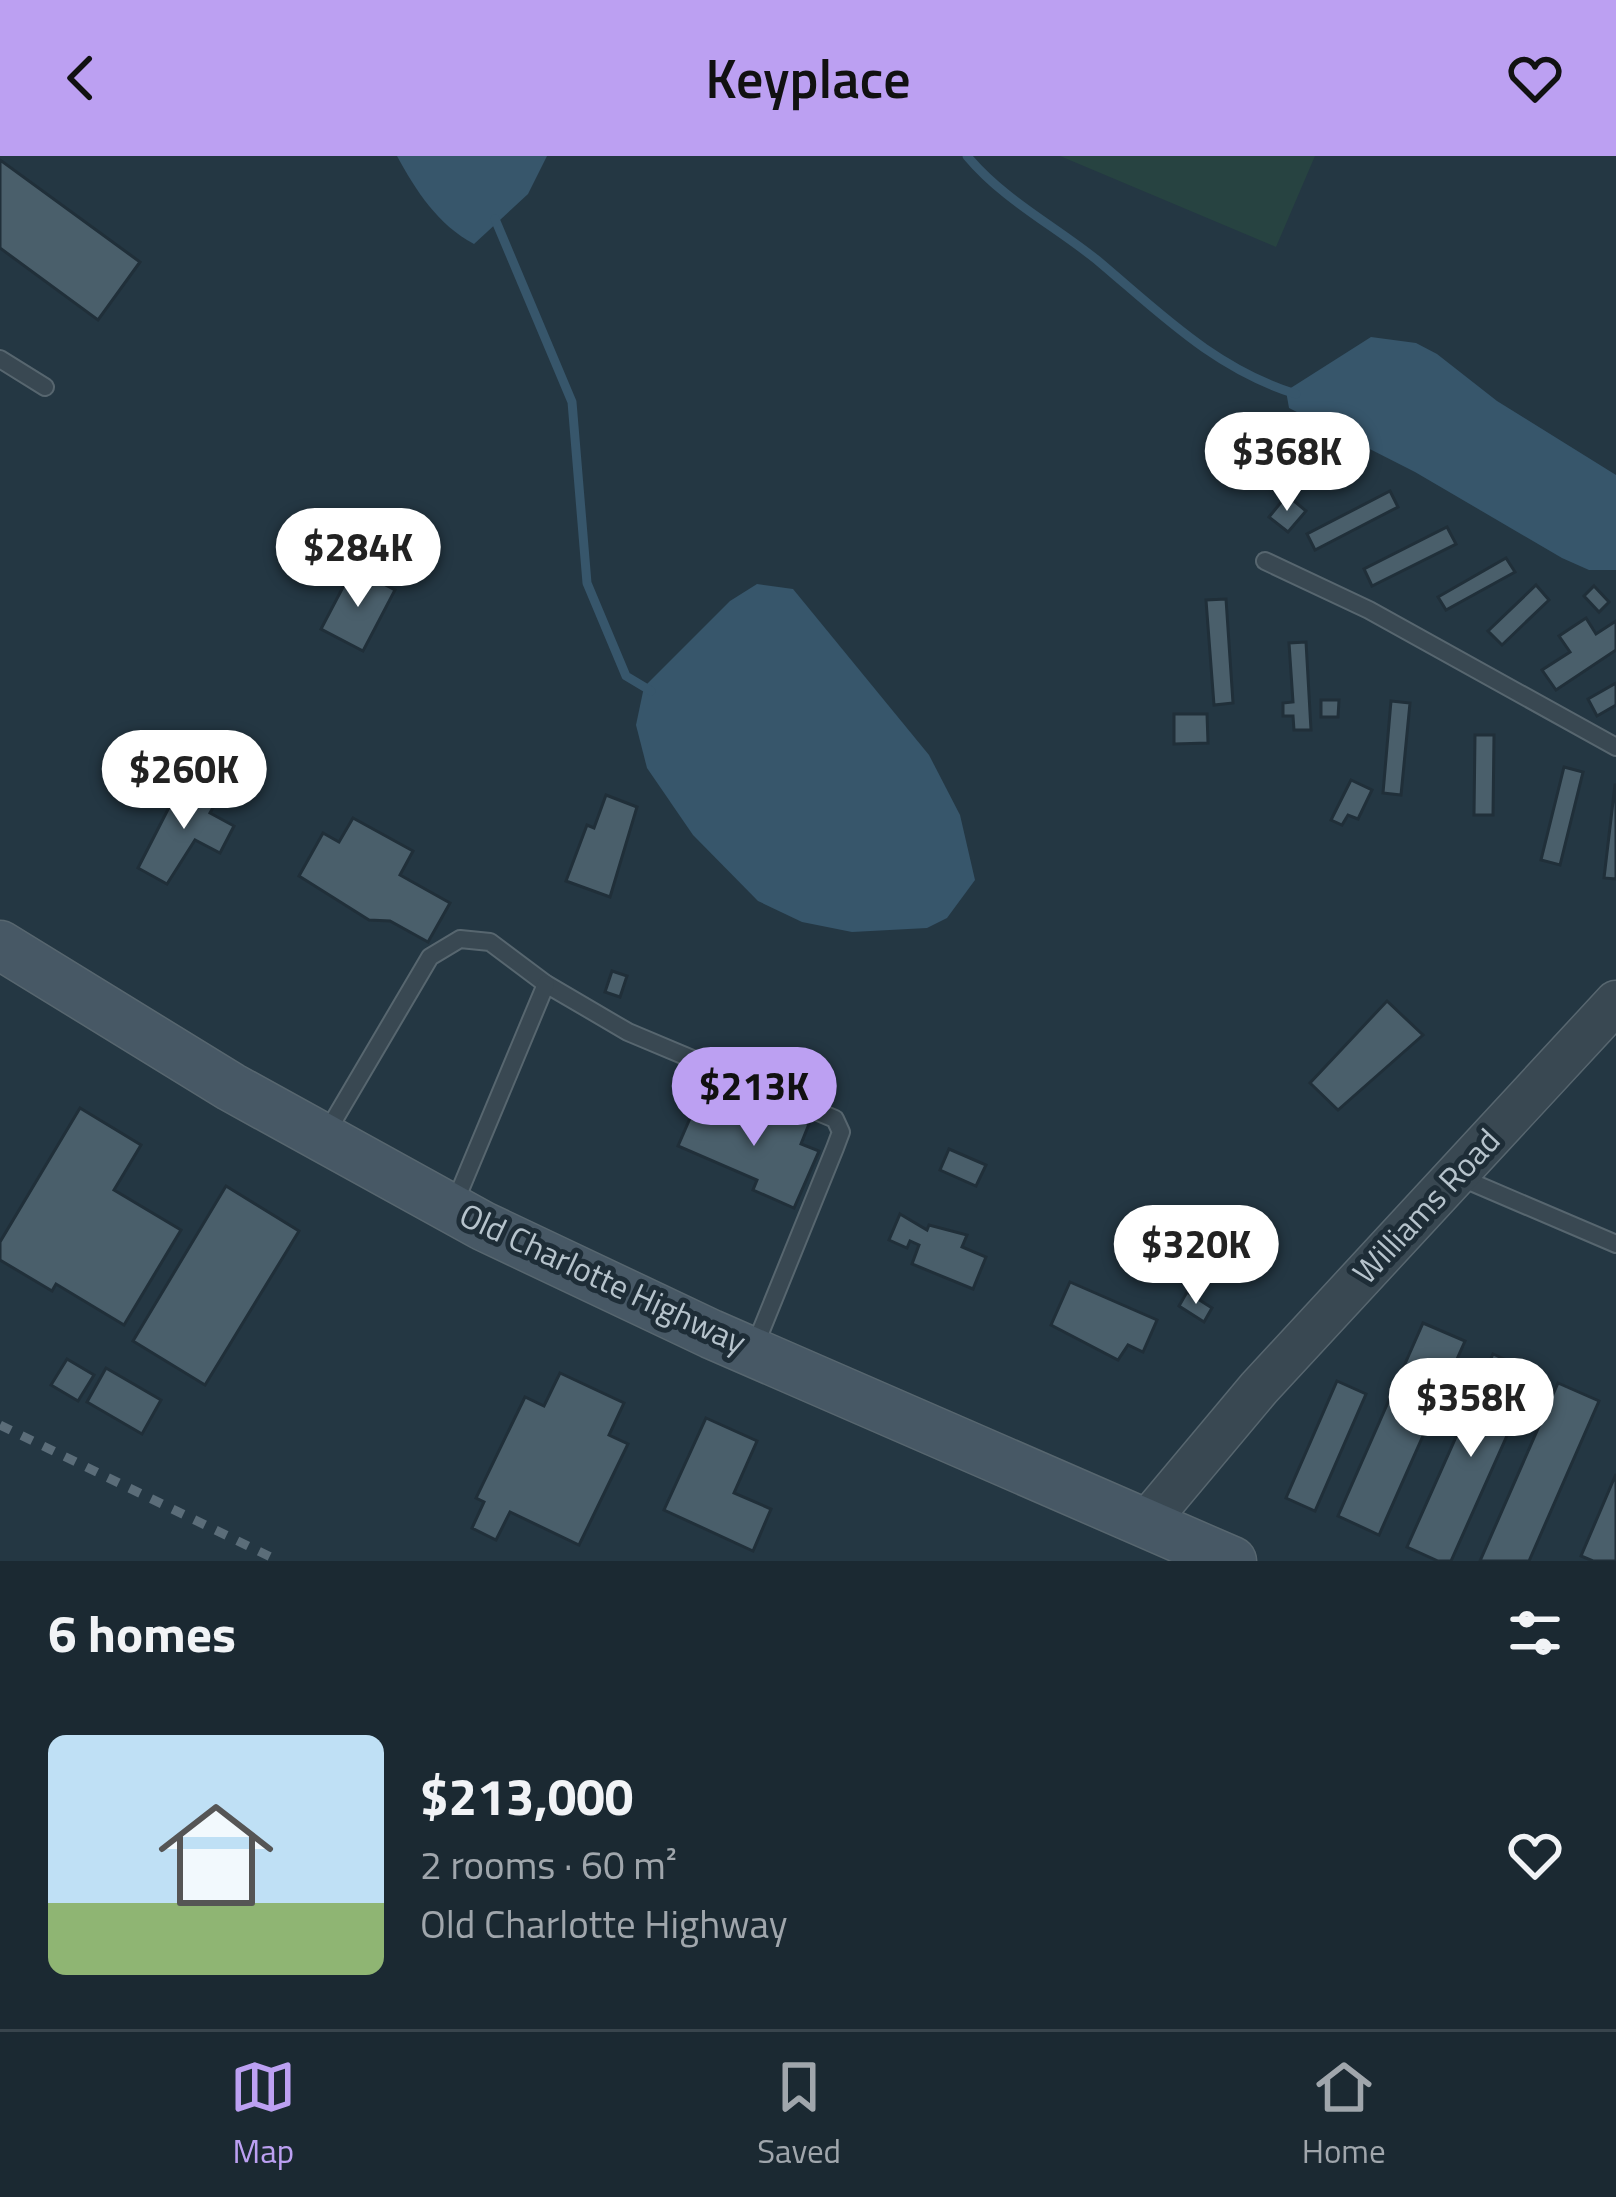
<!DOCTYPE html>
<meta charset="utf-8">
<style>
:root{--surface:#1b2932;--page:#24313a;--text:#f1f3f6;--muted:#a0a6ac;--line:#39454d;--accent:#bca0f2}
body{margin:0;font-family:"Titillium Web",sans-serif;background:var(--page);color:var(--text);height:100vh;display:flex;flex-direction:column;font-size:45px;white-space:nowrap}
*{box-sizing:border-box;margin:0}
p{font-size:39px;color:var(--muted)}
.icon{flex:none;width:66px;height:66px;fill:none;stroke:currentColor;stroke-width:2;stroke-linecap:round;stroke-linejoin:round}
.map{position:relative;height:1405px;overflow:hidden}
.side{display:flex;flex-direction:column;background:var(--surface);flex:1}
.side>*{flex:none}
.price{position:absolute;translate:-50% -102px;padding:0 27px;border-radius:42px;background:#fff;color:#222;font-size:39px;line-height:78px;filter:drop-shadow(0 3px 6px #0008)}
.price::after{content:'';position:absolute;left:50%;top:72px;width:36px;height:27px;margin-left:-18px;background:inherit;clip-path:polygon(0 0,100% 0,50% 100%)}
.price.active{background:var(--accent);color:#111}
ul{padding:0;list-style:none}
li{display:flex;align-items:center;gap:36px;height:300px;padding:0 48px}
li+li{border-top:3px solid var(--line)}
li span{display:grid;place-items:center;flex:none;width:336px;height:240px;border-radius:18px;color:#555}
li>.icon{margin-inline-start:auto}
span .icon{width:144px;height:144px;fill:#fffc;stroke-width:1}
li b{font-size:51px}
h2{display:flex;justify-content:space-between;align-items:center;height:144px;padding:0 48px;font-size:51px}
header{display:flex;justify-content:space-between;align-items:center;height:156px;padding:0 48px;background:var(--accent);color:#111;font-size:54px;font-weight:600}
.menu{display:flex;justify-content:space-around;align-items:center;height:168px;border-top:3px solid var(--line);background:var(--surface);font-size:33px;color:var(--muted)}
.menu a{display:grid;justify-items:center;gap:6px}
.menu .active{color:var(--accent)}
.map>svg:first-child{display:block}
.green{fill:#274341}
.water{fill:#37566b}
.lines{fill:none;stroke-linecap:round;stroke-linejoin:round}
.stream{stroke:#37566b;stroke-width:9}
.building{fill:#4a5f6b;stroke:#202f39;stroke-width:3}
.service-casing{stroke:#57666f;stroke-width:20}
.tertiary-casing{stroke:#57666f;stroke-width:45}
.secondary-casing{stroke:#57666f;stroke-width:51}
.service{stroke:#394852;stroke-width:16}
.tertiary{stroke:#394852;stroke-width:42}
.secondary{stroke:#475865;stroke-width:48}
.rail{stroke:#5b6d79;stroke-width:9;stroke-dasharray:12 12;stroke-linecap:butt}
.labels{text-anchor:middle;stroke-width:10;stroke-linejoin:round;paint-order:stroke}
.street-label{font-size:33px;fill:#b6c3cc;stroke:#1e2d37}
</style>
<header><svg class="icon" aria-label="back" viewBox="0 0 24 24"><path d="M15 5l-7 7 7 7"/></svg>Keyplace<svg class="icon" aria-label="heart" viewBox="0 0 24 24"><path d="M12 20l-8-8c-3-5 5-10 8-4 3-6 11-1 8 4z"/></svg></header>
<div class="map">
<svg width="1616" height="1405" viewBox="0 0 1616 1405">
<rect width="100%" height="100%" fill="#243743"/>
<path class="green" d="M 1060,0 L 1315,0 L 1276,91 Z"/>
<g class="water">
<path d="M 397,0 L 547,0 L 528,38 L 474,88 C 438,69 416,35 397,0 Z"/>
<path d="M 1371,181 L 1416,187 L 1437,198 L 1497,245 L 1616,319 L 1616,414 L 1589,414 L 1562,402 L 1415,316 L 1289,252 L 1286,235 Z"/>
<path d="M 757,428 L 793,433 L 929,599 L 960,659 L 975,724 L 947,762 L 927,772 L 852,776 L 802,766 L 758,745 L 693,679 L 647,612 L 636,569 L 644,531 L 730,445 Z"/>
</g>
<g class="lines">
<g class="stream">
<path d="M 967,0 C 1004,44 1052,68 1097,104 C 1160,157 1215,213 1296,238"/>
<path d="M 495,63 L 572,246 L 587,427 L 626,520 L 651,535"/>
</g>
</g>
<g class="building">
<path d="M 0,4 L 140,106 L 98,164 L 0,92 Z"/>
<path d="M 1390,335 L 1398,351 L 1315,394 L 1307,378 Z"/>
<path d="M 1287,339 L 1306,355 L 1288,376 L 1269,361 Z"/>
<path d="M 1447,371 L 1456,388 L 1372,430 L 1364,413 Z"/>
<path d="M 1506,402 L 1515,416 L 1446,454 L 1438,441 Z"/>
<path d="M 353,412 L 395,434 L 363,495 L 321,473 Z"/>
<path d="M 1536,429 L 1549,444 L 1502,489 L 1488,475 Z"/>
<path d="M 1594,430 L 1609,446 L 1599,456 L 1584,440 Z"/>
<path d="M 1226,443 L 1233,547 L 1214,549 L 1206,444 Z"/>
<path d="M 1586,462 L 1596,478 L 1616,465 L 1616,494 L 1556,534 L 1542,514 L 1570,496 L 1559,480 Z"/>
<path d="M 1306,486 L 1311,574 L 1294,574 L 1293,560 L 1283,560 L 1283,547 L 1293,546 L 1289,487 Z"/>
<path d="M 1616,527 L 1616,549 L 1597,560 L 1588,543 Z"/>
<path d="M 1321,544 L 1339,544 L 1338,561 L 1321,561 Z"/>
<path d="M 1391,545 L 1410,547 L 1401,639 L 1383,637 Z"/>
<path d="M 1174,558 L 1207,558 L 1208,587 L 1174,588 Z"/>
<path d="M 1475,579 L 1494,579 L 1493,659 L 1474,659 Z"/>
<path d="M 197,603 L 230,621 L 221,638 L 188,619 Z"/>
<path d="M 1564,611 L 1583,616 L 1560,709 L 1541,704 Z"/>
<path d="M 183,624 L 218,643 L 210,657 L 234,670 L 220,697 L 195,684 L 167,728 L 138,712 Z"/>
<path d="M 1351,624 L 1372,634 L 1358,663 L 1348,659 L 1342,669 L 1331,664 Z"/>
<path d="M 1615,629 L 1616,629 L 1616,723 L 1604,722 Z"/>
<path d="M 606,639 L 637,651 L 610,741 L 566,725 L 587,669 L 594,672 Z"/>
<path d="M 353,662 L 413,695 L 400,719 L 450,747 L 428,786 L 390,765 L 369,764 L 299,720 L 323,677 L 339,686 Z"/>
<path d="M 612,815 L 627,820 L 620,841 L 605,836 Z"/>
<path d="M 1387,845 L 1423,879 L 1338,954 L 1310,927 Z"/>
<path d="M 698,944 L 760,970 L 768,950 L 809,968 L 801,988 L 819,995 L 794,1052 L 753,1034 L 757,1024 L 678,990 Z"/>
<path d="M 80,952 L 141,989 L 114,1034 L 181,1074 L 124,1169 L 56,1128 L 52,1135 L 0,1104 L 0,1086 Z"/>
<path d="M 949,993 L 986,1009 L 976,1030 L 940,1014 Z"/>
<path d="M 226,1030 L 299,1075 L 205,1229 L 133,1185 Z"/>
<path d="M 900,1058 L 927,1074 L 929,1069 L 967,1079 L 962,1091 L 986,1101 L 973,1133 L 912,1108 L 919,1089 L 910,1085 L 907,1092 L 889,1084 Z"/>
<path d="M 1070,1126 L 1157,1164 L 1143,1196 L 1128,1189 L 1118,1204 L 1051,1169 Z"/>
<path d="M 1187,1136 L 1212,1152 L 1204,1166 L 1179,1150 Z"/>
<path d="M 1423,1167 L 1465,1185 L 1379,1379 L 1338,1360 Z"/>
<path d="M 1493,1198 L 1535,1217 L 1451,1405 L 1438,1405 L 1407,1391 Z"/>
<path d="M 67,1203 L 94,1219 L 78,1245 L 51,1229 Z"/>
<path d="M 106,1212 L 161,1244 L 142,1278 L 87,1246 Z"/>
<path d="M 560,1217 L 624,1247 L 609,1279 L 628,1288 L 579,1389 L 510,1356 L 496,1384 L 472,1372 L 484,1346 L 476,1342 L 525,1241 L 544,1250 Z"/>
<path d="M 1337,1225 L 1366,1238 L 1315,1355 L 1286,1342 Z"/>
<path d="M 1558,1227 L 1599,1245 L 1529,1405 L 1480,1405 Z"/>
<path d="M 706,1262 L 757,1285 L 734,1337 L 771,1353 L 753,1395 L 664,1354 Z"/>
<path d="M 1616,1318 L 1616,1405 L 1593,1405 L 1581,1400 Z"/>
</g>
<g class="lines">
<defs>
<g id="service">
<path d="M 0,203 L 45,231"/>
<path d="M 1265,405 L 1369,454 L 1616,591"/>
<path d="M 324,981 L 430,801 L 460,783 L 490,786 L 546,828 L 628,876 L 835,963 L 841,976 L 835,992 L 754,1192"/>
<path d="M 1457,1020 L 1616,1088"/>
<path d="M 453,1051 L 546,828"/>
</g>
<path id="tertiary" d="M 1146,1367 L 1259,1232 L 1616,846"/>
<path id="secondary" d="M 0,789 L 231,931 L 483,1070 L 711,1178 L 1232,1405"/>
</defs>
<use href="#service" class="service-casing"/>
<use href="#tertiary" class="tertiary-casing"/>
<use href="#secondary" class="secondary-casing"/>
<use href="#service" class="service"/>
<use href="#tertiary" class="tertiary"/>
<use href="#secondary" class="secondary"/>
<path class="rail" d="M 0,1269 L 279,1405"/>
</g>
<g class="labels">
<g class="street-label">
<text transform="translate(1426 1050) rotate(-47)" y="12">Williams Road</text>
<text transform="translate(603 1122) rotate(25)" y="12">Old Charlotte Highway</text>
</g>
</g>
</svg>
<b class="price" style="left:1287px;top:358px">$368K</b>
<b class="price" style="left:358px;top:454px">$284K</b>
<b class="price" style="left:184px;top:676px">$260K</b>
<b class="price active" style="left:754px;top:993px">$213K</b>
<b class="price" style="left:1196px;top:1151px">$320K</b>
<b class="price" style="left:1471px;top:1304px">$358K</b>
</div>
<section class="side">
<h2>6 homes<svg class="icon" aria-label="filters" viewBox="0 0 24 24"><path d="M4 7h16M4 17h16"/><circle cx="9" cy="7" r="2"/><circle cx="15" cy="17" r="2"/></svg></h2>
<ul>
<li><span style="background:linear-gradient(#bfe0f5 70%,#8fb573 0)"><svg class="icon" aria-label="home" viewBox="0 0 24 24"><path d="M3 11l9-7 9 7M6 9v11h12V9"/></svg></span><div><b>$213,000</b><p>2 rooms · 60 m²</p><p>Old Charlotte Highway</p></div><svg class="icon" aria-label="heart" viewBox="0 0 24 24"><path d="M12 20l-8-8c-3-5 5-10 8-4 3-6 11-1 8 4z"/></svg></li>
</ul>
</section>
<nav class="menu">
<a class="active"><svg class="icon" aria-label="map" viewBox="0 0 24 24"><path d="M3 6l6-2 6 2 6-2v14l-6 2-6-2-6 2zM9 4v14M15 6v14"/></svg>Map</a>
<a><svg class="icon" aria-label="saved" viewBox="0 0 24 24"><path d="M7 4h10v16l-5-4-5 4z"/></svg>Saved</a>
<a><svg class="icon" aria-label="home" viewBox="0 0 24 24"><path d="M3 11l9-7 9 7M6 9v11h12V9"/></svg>Home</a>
</nav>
